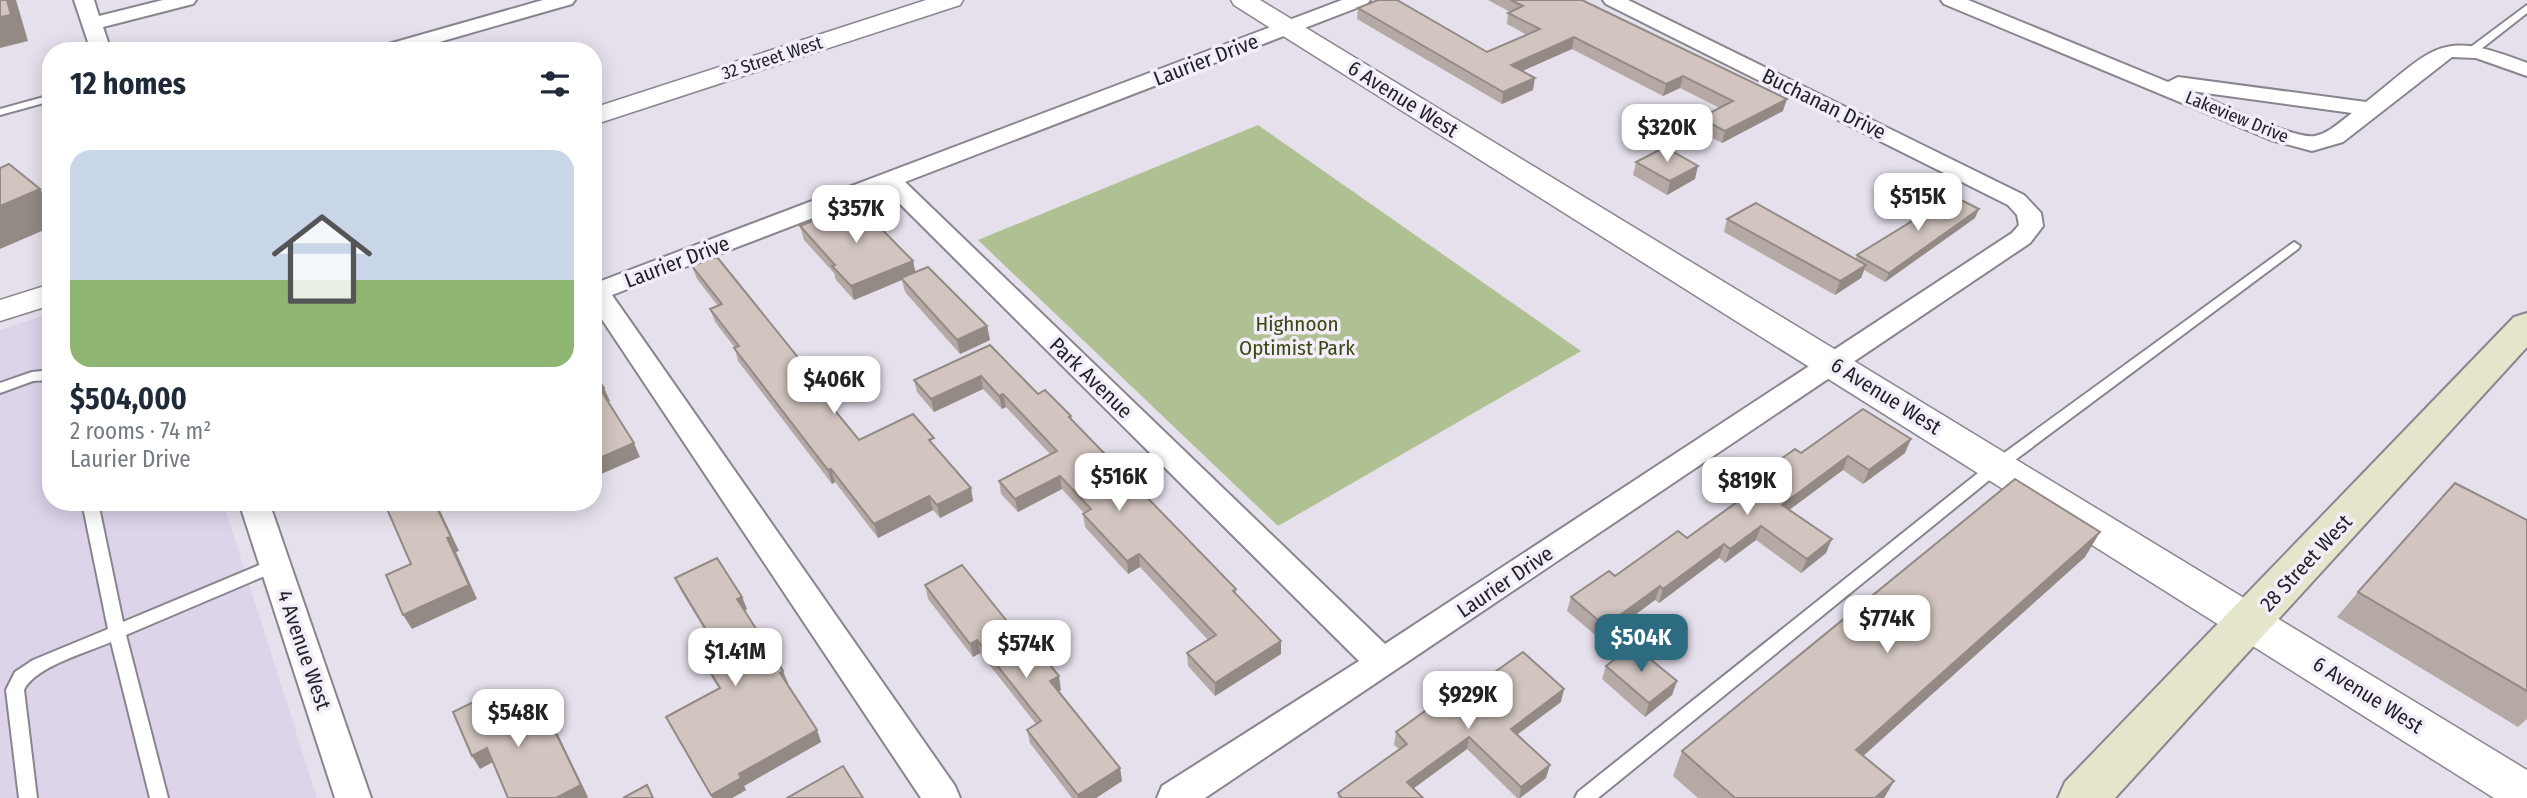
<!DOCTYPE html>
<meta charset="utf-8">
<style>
:root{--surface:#fff;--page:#f6f6f7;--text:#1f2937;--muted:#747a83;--accent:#2c6b80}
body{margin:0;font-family:"Fira Sans Condensed",sans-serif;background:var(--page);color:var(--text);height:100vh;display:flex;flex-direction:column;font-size:26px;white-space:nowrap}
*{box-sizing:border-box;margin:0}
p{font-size:23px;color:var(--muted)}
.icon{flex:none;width:38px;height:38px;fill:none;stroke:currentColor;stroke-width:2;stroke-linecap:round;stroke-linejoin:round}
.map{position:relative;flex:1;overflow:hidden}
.panel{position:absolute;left:42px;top:42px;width:560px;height:469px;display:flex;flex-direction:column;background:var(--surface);border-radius:28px;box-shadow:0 4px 18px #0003}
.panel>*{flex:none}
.price{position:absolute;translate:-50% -60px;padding:0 16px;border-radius:14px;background:#fff;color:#222;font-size:23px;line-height:46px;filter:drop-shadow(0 2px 4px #0008)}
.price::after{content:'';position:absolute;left:50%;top:42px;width:21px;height:16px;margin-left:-10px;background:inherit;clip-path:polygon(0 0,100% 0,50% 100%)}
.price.active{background:var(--accent);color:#fff}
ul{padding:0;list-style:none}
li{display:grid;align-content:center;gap:14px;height:371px;padding:0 28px}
li span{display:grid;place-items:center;height:217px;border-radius:21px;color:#555}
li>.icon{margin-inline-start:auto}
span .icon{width:126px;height:126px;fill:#fffc;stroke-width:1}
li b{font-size:30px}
h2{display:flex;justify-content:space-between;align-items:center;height:84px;padding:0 28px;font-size:30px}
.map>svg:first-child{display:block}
.commercial{fill:#ddd4ea}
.green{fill:#afc192}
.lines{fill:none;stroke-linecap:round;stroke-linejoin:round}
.service-casing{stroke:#89848e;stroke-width:4}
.minor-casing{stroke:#89848e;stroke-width:4}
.tertiary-casing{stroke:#89848e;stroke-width:3}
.secondary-casing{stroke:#89848e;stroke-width:4}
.service{fill:#fff;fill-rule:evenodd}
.minor{fill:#fff;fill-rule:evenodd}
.tertiary{fill:#fff;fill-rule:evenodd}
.secondary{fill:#e4e5ca;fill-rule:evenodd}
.wall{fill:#b5a9a5}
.shaded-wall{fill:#938a86}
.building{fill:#d2c5c0;stroke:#938a86;stroke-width:2}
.labels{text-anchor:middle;stroke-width:7;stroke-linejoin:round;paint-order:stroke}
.far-street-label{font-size:18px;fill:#242227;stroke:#f3edf9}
.street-label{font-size:21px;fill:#242227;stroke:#f3edf9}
.park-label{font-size:21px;fill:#39490f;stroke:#f3edf9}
</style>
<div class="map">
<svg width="2527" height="798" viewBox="0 0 2527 798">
<rect width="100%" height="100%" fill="#e6e0ec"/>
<path class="commercial" d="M 51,313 L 51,502 L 223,502 L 317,798 L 0,798 L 0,330 Z"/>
<path class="green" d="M 1258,125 L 1581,351 L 1278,526 L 978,240 Z"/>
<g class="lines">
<defs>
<g id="service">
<path d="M 2527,5 L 2527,13 L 2476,53 L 2468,53 L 2468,49 Z"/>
<path d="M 51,95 L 51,101 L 0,115 L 0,109 Z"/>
<path d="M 2294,242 L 2300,246 L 2298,249 L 2003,469 L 1598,798 L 1575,798 L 1578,792 L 1993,461 Z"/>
<path d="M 51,370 L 51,380 L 33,381 L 0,393 L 0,383 L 32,372 Z"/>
<path d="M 82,502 L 98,502 L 123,622 L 269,561 L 275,559 L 281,561 L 283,565 L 281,569 L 126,635 L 168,798 L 150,798 L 111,642 C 88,652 34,667 24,690 L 37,798 L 19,798 L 6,690 L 15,672 L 33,660 L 108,629 Z"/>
</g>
<g id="minor">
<path d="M 74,0 L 94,0 L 99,16 L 163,0 L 196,0 L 193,4 L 103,27 L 111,51 L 91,51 Z"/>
<path d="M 543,0 L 575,0 L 572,4 L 408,51 L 375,51 L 378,47 Z"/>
<path d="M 1342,0 L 1370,0 L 1367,4 L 905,182 L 1385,644 L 2012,233 L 2019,225 L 2017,215 L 2008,205 L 1606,4 L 1603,0 L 1628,0 L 2024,195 L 2041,213 L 2043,226 L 2030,243 L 1205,798 L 1157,798 L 1162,786 L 1359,661 L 886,190 L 612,295 L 955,786 L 960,798 L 921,798 L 593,306 L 593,284 Z"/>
<path d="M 1941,0 L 1968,0 L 2168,82 L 2178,77 L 2366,102 C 2435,48 2438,28 2527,63 L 2527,76 L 2476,58 L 2452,57 L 2343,142 L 2312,151 L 2271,140 L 1944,4 ZM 2191,91 L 2352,113 C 2340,122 2329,133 2315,136 C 2295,140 2214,101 2191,91 Z"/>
<path d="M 239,502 L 269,502 L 371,798 L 335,798 Z"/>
</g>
<g id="tertiary">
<path d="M 926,0 L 963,0 L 960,5 L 593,125 L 593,108 Z"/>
<path d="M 1231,0 L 1260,0 L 2527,770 L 2527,798 L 2494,798 L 1234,5 Z"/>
<path d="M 51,284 L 51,305 L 0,321 L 0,300 Z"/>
</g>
<path id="secondary" d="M 2527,313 L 2527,347 L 2115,798 L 2058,798 L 2065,782 L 2514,317 Z"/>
</defs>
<use href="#service" class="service-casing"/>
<use href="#minor" class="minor-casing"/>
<use href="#tertiary" class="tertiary-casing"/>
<use href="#secondary" class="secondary-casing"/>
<use href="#service" class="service"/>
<use href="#minor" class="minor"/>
<use href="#tertiary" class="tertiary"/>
<use href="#secondary" class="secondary"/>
</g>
<g class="wall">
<path d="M 1488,0 L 1582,0 L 1783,111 L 1722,143 L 1697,130 L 1700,118 L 1720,108 L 1680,88 L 1663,96 L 1572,49 L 1522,71 L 1533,90 L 1502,104 L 1357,19 L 1358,8 L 1487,52 L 1527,35 L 1507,24 L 1508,13 L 1510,12 Z"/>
<path d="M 1636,162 L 1695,179 L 1667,195 L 1633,175 Z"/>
<path d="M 1924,207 L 1975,218 L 1885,282 L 1864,270 L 1861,278 L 1835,295 L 1724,232 L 1727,219 L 1856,259 L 1857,255 L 1920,216 Z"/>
<path d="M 800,226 L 915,272 L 987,326 L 990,340 L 960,354 L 905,292 L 902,280 L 854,300 L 836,280 L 834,273 L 804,240 Z"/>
<path d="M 692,266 L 809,379 L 859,440 L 936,448 L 971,488 L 973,501 L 940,518 L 933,510 L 878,538 L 835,482 L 832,484 L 738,361 L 735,348 L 715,322 L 710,309 L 718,306 L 697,279 Z"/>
<path d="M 990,345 L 1038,394 L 1071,416 L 1072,420 L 1236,589 L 1236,595 L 1281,654 L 1215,696 L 1188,666 L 1187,653 L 1208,640 L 1140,567 L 1128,574 L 1085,527 L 1083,514 L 1084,513 L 1062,489 L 1018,512 L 1001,494 L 999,481 L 1050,454 L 1006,407 L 1002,409 L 983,389 L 934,412 L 917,392 L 914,380 Z"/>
<path d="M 1801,453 L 1905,453 L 1863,484 L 1843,470 L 1789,510 L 1826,553 L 1801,573 L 1756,540 L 1725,563 L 1719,558 L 1659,603 L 1655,600 L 1601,640 L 1567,611 L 1571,597 L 1615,576 L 1687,538 L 1756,488 L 1755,488 L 1760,474 Z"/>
<path d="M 2527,520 L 2527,719 L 2518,727 L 2337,617 L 2358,592 Z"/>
<path d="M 2100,532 L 2085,557 L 1863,756 L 1894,781 L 1884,798 L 1698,798 L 1673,776 L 1682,751 Z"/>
<path d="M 675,578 L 742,597 L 747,609 L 745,611 L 788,683 L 787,684 L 817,730 L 821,742 L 744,786 L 746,790 L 732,798 L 712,798 L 666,717 L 719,689 L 702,662 L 697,649 L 712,642 L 681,591 Z"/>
<path d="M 925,585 L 1061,690 L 1058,692 L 1120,768 L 1122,781 L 1096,798 L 1072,798 L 1030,743 L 1027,730 L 1036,724 L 980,653 L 973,657 L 928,599 Z"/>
<path d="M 1606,666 L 1677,681 L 1672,695 L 1645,717 L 1602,679 Z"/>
<path d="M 1461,696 L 1561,702 L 1517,735 L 1546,778 L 1520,798 L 1517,798 L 1467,749 L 1414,788 L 1423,798 L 1338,798 L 1338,793 L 1399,749 L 1394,745 L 1396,732 Z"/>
</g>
<g class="shaded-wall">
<path d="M 7,0 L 16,0 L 28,41 L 0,48 L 0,17 Z"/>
<path d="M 1574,37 L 1572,49 L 1509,77 L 1511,65 Z"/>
<path d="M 1683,76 L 1680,88 L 1663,96 L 1666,84 Z"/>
<path d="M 1535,78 L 1533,90 L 1502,104 L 1503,92 Z"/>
<path d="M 1787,99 L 1783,111 L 1722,143 L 1725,131 Z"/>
<path d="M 1698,166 L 1695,179 L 1667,195 L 1670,181 Z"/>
<path d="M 40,189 L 51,205 L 51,227 L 0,249 L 0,206 Z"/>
<path d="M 1979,209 L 1975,218 L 1885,282 L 1889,273 Z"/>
<path d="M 913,261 L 916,274 L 854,300 L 851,286 Z"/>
<path d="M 1866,265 L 1861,278 L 1835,295 L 1840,281 Z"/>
<path d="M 987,326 L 990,340 L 960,354 L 957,340 Z"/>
<path d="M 805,366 L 809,379 L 800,368 Z"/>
<path d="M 981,376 L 983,389 L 934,412 L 931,399 Z"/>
<path d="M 604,388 L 610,401 L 606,403 L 600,389 Z"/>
<path d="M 1003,394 L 1006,407 L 1002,409 L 999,396 Z"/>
<path d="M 1911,439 L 1905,453 L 1863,484 L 1869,470 Z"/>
<path d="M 634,443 L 640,457 L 599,475 L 593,463 L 593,461 Z"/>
<path d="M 1848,456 L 1843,470 L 1777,519 L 1782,505 Z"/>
<path d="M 831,469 L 835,482 L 832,484 L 828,470 Z"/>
<path d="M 1060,476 L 1062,489 L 1018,512 L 1015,499 Z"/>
<path d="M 971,488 L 973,501 L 940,518 L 937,505 Z"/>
<path d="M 929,496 L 933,510 L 878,538 L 874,524 Z"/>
<path d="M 434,502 L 436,502 L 459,551 L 456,552 L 477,599 L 412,629 L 403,615 Z"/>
<path d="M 1761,526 L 1756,540 L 1725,563 L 1730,549 Z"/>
<path d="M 2100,532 L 2085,557 L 1843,774 L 1856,750 Z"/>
<path d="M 1832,539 L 1826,553 L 1801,573 L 1807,559 Z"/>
<path d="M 1724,544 L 1719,558 L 1659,603 L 1663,589 Z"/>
<path d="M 1139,554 L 1140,567 L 1128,574 L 1127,561 Z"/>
<path d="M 1660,586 L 1655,600 L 1601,640 L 1605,626 Z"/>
<path d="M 742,597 L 747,609 L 742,612 L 737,599 Z"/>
<path d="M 977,640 L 980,653 L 973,657 L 970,644 Z"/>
<path d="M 1281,641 L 1281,654 L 1215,696 L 1215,683 Z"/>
<path d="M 783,671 L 788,683 L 785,685 L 780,673 Z"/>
<path d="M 1059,676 L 1061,690 L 1052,695 L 1050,681 Z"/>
<path d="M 1677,681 L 1672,695 L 1645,717 L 1649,703 Z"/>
<path d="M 1564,689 L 1561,702 L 1508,741 L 1511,729 Z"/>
<path d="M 496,691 L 505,704 L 520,738 L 512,725 Z"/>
<path d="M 544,709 L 552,722 L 588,797 L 587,798 L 556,798 Z"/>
<path d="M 817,730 L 821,742 L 744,786 L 746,790 L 732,798 L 713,798 L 711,795 L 739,774 Z"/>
<path d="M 1469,737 L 1467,749 L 1406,794 L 1407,782 Z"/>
<path d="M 487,748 L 495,761 L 480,769 L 472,756 Z"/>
<path d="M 1550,765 L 1546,778 L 1520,798 L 1519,798 L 1521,787 Z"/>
<path d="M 1120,768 L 1122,781 L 1096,798 L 1078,798 L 1078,795 Z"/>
<path d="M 1894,781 L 1884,798 L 1875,798 Z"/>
</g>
<g class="building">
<path d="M 0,0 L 7,0 L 11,15 L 0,17 Z"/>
<path d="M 1378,0 L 1397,0 L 1487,52 L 1540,29 L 1508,13 L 1523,6 L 1511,0 L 1582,0 L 1787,99 L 1725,131 L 1700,118 L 1733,101 L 1683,76 L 1666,84 L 1574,37 L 1511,65 L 1535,78 L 1503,92 L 1358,8 Z"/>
<path d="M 1665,147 L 1698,166 L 1670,181 L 1636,162 Z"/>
<path d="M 9,164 L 40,189 L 0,206 L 0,168 Z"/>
<path d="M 1947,193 L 1979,209 L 1889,273 L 1857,255 L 1930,210 L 1924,207 Z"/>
<path d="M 1756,203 L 1866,265 L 1840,281 L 1727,219 Z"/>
<path d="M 857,204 L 913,261 L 851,286 L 832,266 L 835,265 L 800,226 Z"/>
<path d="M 717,257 L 805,366 L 800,368 L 859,440 L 913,414 L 934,438 L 929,440 L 971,488 L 937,505 L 929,496 L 874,524 L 831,469 L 828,470 L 734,348 L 739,346 L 710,309 L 722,304 L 692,266 Z"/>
<path d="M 928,267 L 987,326 L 957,340 L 901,278 Z"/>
<path d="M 990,345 L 1038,394 L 1045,390 L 1071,416 L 1069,417 L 1236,589 L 1233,591 L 1281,641 L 1215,683 L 1187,653 L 1216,635 L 1139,554 L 1127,561 L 1083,514 L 1091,509 L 1060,476 L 1015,499 L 999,481 L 1057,451 L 1003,394 L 999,396 L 981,376 L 931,399 L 914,380 Z"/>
<path d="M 593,371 L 604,388 L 600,389 L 634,443 L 593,461 Z"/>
<path d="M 1863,409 L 1911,439 L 1869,470 L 1848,456 L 1782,505 L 1832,539 L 1807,559 L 1761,526 L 1730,549 L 1724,544 L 1663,589 L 1660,586 L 1605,626 L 1571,597 L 1609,571 L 1615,576 L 1678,531 L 1687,538 L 1769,479 L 1760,474 L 1795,449 L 1801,453 Z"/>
<path d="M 2015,479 L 2100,532 L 1856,750 L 1894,781 L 1875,798 L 1735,798 L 1682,751 Z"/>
<path d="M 2455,483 L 2527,520 L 2527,691 L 2358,592 Z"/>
<path d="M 384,502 L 434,502 L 451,537 L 447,538 L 469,585 L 403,615 L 386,575 L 411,564 Z"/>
<path d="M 717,558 L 742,597 L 737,599 L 783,671 L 780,673 L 817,730 L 739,774 L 741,778 L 711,795 L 666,717 L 720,688 L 697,649 L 713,641 L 675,578 Z"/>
<path d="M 962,565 L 1018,635 L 1023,632 L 1059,676 L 1050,681 L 1120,768 L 1078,795 L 1027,730 L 1041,721 L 977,640 L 970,644 L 925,585 Z"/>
<path d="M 1633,645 L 1677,681 L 1649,703 L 1606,666 Z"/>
<path d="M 1523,652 L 1564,689 L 1511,729 L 1550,765 L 1521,787 L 1469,737 L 1407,782 L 1423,798 L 1342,798 L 1338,793 L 1407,744 L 1396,732 L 1454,690 L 1461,696 Z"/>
<path d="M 496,691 L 512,725 L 544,709 L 581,785 L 556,798 L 508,798 L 487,748 L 472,756 L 453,712 Z"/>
<path d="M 843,766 L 863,798 L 787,798 Z"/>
<path d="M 647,785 L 653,798 L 623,798 Z"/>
</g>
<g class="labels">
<g class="far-street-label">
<text transform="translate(772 58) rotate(-18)" y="6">32 Street West</text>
<text transform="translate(2237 117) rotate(22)" y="6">Lakeview Drive</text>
</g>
<g class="street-label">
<text transform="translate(1206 60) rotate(-21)" y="7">Laurier Drive</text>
<text transform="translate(1403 99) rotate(32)" y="7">6 Avenue West</text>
<text transform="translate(1824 104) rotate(26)" y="7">Buchanan Drive</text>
<text transform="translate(677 262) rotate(-21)" y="7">Laurier Drive</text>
<text transform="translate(1091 378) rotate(44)" y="7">Park Avenue</text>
<text transform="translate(1886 396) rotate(32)" y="7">6 Avenue West</text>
<text transform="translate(2306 563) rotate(-47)" y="7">28 Street West</text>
<text transform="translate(1505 582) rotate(-34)" y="7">Laurier Drive</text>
<text transform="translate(304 650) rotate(71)" y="7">4 Avenue West</text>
<text transform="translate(2368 695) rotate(32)" y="7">6 Avenue West</text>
</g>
<g class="park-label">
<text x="1297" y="331">Highnoon<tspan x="1297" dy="24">Optimist Park</tspan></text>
</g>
</g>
</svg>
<b class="price" style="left:1667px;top:164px">$320K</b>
<b class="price" style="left:1918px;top:233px">$515K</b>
<b class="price" style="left:856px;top:245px">$357K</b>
<b class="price" style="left:834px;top:416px">$406K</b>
<b class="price" style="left:1119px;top:513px">$516K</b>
<b class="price" style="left:1747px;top:517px">$819K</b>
<b class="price" style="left:1887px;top:655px">$774K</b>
<b class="price active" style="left:1641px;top:674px">$504K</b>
<b class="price" style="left:1026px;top:680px">$574K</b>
<b class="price" style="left:735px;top:688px">$1.41M</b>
<b class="price" style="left:1468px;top:731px">$929K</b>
<b class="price" style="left:518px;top:749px">$548K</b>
<section class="panel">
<h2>12 homes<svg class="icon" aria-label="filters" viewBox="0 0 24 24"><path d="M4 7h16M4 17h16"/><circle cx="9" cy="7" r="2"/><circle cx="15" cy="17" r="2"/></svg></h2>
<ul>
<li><span style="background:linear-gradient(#c9d6e8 60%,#8fb573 0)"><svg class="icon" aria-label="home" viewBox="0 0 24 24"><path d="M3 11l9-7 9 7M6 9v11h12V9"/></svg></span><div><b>$504,000</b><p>2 rooms · 74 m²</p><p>Laurier Drive</p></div></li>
</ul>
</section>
</div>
